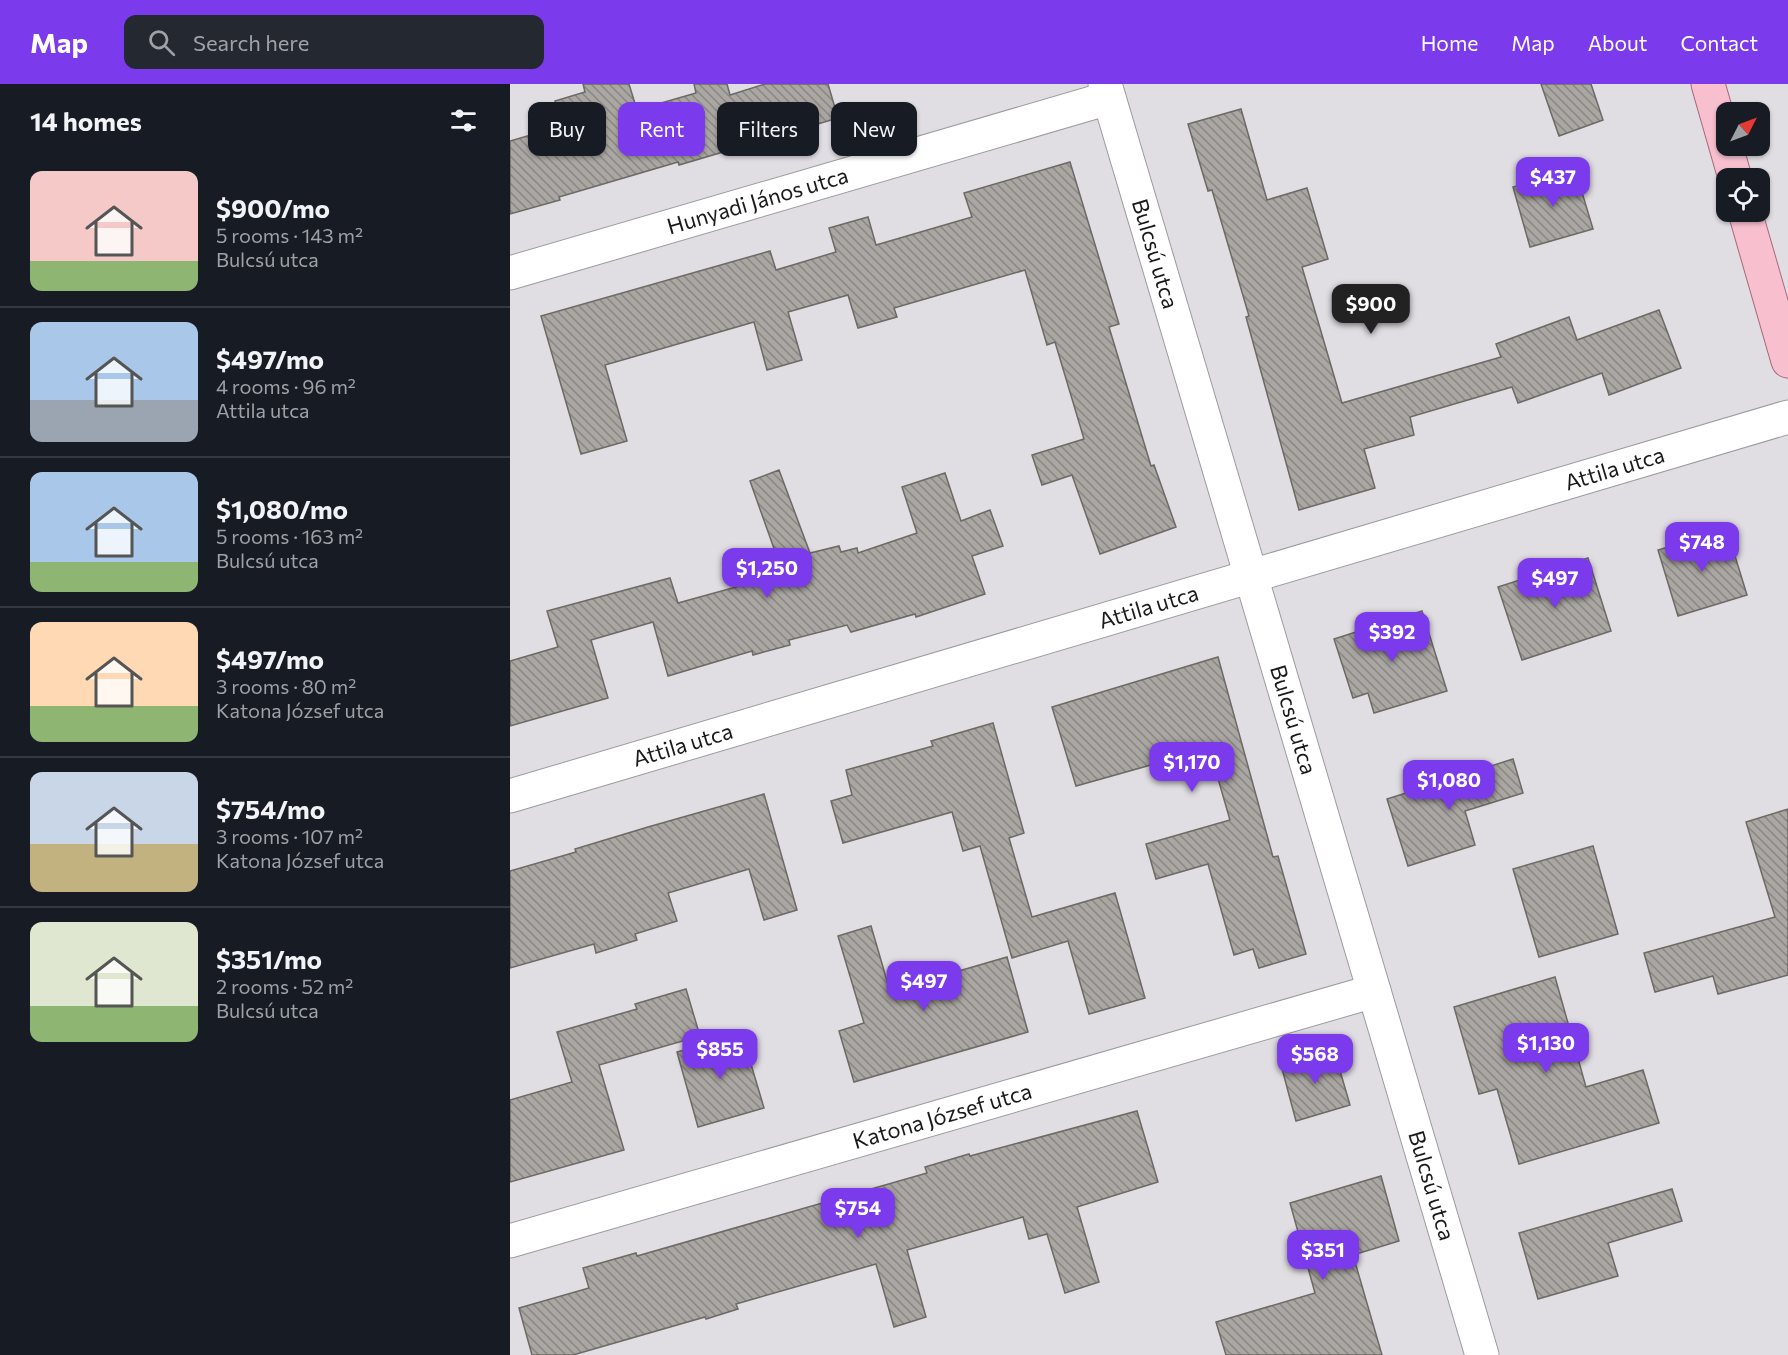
<!DOCTYPE html>
<meta charset="utf-8">
<style>
:root{--surface:#171b24;--page:#242831;--text:#f1f3f6;--muted:#9ea1a6;--line:#363941;--accent:#7c3aed}
body{margin:0;font-family:Commissioner,sans-serif;background:var(--page);color:var(--text);height:100vh;display:flex;flex-direction:column;font-size:22px;white-space:nowrap}
*{box-sizing:border-box;margin:0}
p{font-size:20px;color:var(--muted)}
.icon{flex:none;width:33px;height:33px;fill:none;stroke:currentColor;stroke-width:2;stroke-linecap:round;stroke-linejoin:round}
.map{position:relative;flex:1;overflow:hidden}
.drawer{display:flex;flex-direction:column;background:var(--surface);width:510px}
.drawer>*{flex:none}
.banner{position:absolute;left:18px;top:18px;width:570px;height:54px;display:flex;gap:12px}
.needle{width:39px;rotate:48deg}
.tools{position:absolute;left:1206px;top:18px;display:grid;gap:12px}
.tools a{display:grid;place-items:center;width:54px;height:54px;border-radius:12px;background:var(--surface);box-shadow:0 2px 4px #0004;font-size:30px}
.price{position:absolute;translate:-50% -51px;padding:0 14px;border-radius:12px;background:var(--accent);color:#fff;font-size:20px;line-height:39px;filter:drop-shadow(0 2px 3px #0008)}
.price::after{content:'';position:absolute;left:50%;top:36px;width:18px;height:14px;margin-left:-9px;background:inherit;clip-path:polygon(0 0,100% 0,50% 100%)}
.price.current{background:#222;color:#fff}
ul{padding:0;list-style:none}
li{display:flex;align-items:center;gap:18px;height:150px;padding:0 30px}
li+li{border-top:2px solid var(--line)}
li span{display:grid;place-items:center;flex:none;width:168px;height:120px;border-radius:12px;color:#555}
li>.icon{margin-inline-start:auto}
span .icon{width:72px;height:72px;fill:#fffc;stroke-width:1}
li b{font-size:26px}
h2{display:flex;justify-content:space-between;align-items:center;height:72px;padding:0 30px;font-size:26px}
.chip{padding:0 21px;border-radius:12px;background:var(--surface);box-shadow:0 2px 4px #0004;font-size:21px;line-height:54px}
.chip.current{background:var(--accent);color:#fff}
header{display:flex;align-items:center;gap:36px;box-sizing:border-box;height:84px;padding:0 30px;background:var(--accent);color:#fff}
header strong{font-size:28px}
nav{display:flex;gap:33px;margin-inline-start:auto;font-size:21px}
.search{width:420px;height:54px;background:var(--page);display:flex;align-items:center;gap:15px;box-sizing:border-box;padding:0 21px;border-radius:12px;color:var(--muted);font-size:22px}
main{display:flex;flex:1;min-height:0}
.map>svg:first-child{display:block}
.building{fill:url(#building-back-hatch);stroke:#6d6965;stroke-width:1.5}
.lines{fill:none;stroke-linecap:round;stroke-linejoin:round}
.minor-casing{stroke:#9e9ba0;stroke-width:35}
.primary-casing{stroke:#a7697b;stroke-width:35}
.minor{stroke:#fff;stroke-width:33}
.primary{stroke:#f8bfcf;stroke-width:33}
.labels{text-anchor:middle;stroke-width:4.5;stroke-linejoin:round;paint-order:stroke}
.street-label{font-size:22px;fill:#19181a;stroke:#fff}
</style>
<header>
<strong>Map</strong>
<div class="search"><svg class="icon" aria-label="search" viewBox="0 0 24 24"><circle cx="10" cy="10" r="6"/><path d="M15 15l6 6"/></svg>Search here</div>
<nav><a>Home</a><a>Map</a><a>About</a><a>Contact</a></nav>
</header>
<main>
<section class="drawer">
<h2>14 homes<svg class="icon" aria-label="filters" viewBox="0 0 24 24"><path d="M4 7h16M4 17h16"/><circle cx="9" cy="7" r="2"/><circle cx="15" cy="17" r="2"/></svg></h2>
<ul>
<li><span style="background:linear-gradient(#f6c9c9 75%,#8fb573 0)"><svg class="icon" aria-label="home" viewBox="0 0 24 24"><path d="M3 11l9-7 9 7M6 9v11h12V9"/></svg></span><div><b>$900/mo</b><p>5 rooms · 143 m²</p><p>Bulcsú utca</p></div></li>
<li><span style="background:linear-gradient(#a9c7e8 65%,#9aa5b1 0)"><svg class="icon" aria-label="home" viewBox="0 0 24 24"><path d="M3 11l9-7 9 7M6 9v11h12V9"/></svg></span><div><b>$497/mo</b><p>4 rooms · 96 m²</p><p>Attila utca</p></div></li>
<li><span style="background:linear-gradient(#a9c7e8 75%,#8fb573 0)"><svg class="icon" aria-label="home" viewBox="0 0 24 24"><path d="M3 11l9-7 9 7M6 9v11h12V9"/></svg></span><div><b>$1,080/mo</b><p>5 rooms · 163 m²</p><p>Bulcsú utca</p></div></li>
<li><span style="background:linear-gradient(#ffd9b3 70%,#8fb573 0)"><svg class="icon" aria-label="home" viewBox="0 0 24 24"><path d="M3 11l9-7 9 7M6 9v11h12V9"/></svg></span><div><b>$497/mo</b><p>3 rooms · 80 m²</p><p>Katona József utca</p></div></li>
<li><span style="background:linear-gradient(#c9d6e8 60%,#c2b280 0)"><svg class="icon" aria-label="home" viewBox="0 0 24 24"><path d="M3 11l9-7 9 7M6 9v11h12V9"/></svg></span><div><b>$754/mo</b><p>3 rooms · 107 m²</p><p>Katona József utca</p></div></li>
<li><span style="background:linear-gradient(#dfe7d0 70%,#8fb573 0)"><svg class="icon" aria-label="home" viewBox="0 0 24 24"><path d="M3 11l9-7 9 7M6 9v11h12V9"/></svg></span><div><b>$351/mo</b><p>2 rooms · 52 m²</p><p>Bulcsú utca</p></div></li>
</ul>
</section>
<div class="map">
<svg width="1278" height="1271" viewBox="0 0 1278 1271">
<defs>
<pattern id="building-back-hatch" width="6" height="6" patternUnits="userSpaceOnUse" patternTransform="scale(1.5)"><rect width="6" height="6" fill="#aaa6a2"/><path d="M-1 5l2 2M0 0l6 6M5-1l2 2" fill="none" stroke="#8a8683"/></pattern>
</defs>
<rect width="100%" height="100%" fill="#e0dde3"/>
<g class="building">
<path d="M 73,0 L 119,0 L 127,26 L 186,9 L 184,0 L 217,0 L 220,11 L 255,0 L 318,0 L 328,34 L 169,81 L 168,78 L 49,113 L 50,116 L 0,130 L 0,57 L 52,42 L 45,17 L 75,8 Z"/>
<path d="M 1031,0 L 1081,0 L 1093,36 L 1049,52 Z"/>
<path d="M 731,25 L 757,116 L 797,104 L 818,175 L 792,183 L 832,319 L 991,273 L 986,260 L 1059,233 L 1067,256 L 1149,226 L 1171,284 L 1099,311 L 1092,289 L 1008,319 L 1002,303 L 900,333 L 904,351 L 854,365 L 865,404 L 789,426 L 736,233 L 739,232 L 702,106 L 698,107 L 678,40 Z"/>
<path d="M 560,78 L 609,240 L 599,243 L 641,382 L 644,381 L 666,443 L 590,470 L 562,391 L 532,401 L 522,371 L 574,355 L 545,258 L 537,261 L 515,186 L 384,224 L 387,233 L 348,244 L 338,211 L 278,228 L 292,276 L 257,286 L 244,238 L 95,281 L 117,357 L 71,370 L 31,232 L 260,167 L 266,186 L 326,168 L 319,144 L 358,133 L 366,161 L 462,133 L 454,109 Z"/>
<path d="M 1065,85 L 1083,145 L 1020,163 L 1003,103 Z"/>
<path d="M 269,386 L 300,469 L 329,462 L 331,468 L 347,464 L 348,469 L 407,449 L 392,403 L 435,389 L 451,437 L 480,426 L 493,462 L 462,472 L 475,510 L 406,533 L 405,530 L 341,548 L 337,541 L 279,556 L 280,561 L 243,571 L 242,567 L 158,592 L 143,538 L 81,556 L 98,614 L 0,642 L 0,577 L 48,563 L 37,527 L 160,494 L 168,519 L 273,490 L 240,397 Z"/>
<path d="M 1217,446 L 1237,511 L 1168,532 L 1148,466 Z"/>
<path d="M 1078,474 L 1101,547 L 1012,576 L 988,503 Z"/>
<path d="M 912,527 L 937,607 L 864,629 L 858,609 L 843,614 L 824,555 Z"/>
<path d="M 708,573 L 763,773 L 768,772 L 796,870 L 749,884 L 743,865 L 724,871 L 698,780 L 646,795 L 636,760 L 720,736 L 700,667 L 649,682 L 648,679 L 566,702 L 542,623 Z"/>
<path d="M 483,639 L 514,749 L 499,754 L 522,833 L 605,809 L 635,914 L 579,930 L 558,857 L 502,874 L 470,762 L 453,767 L 442,728 L 333,759 L 321,717 L 342,711 L 336,686 L 423,662 L 421,657 Z"/>
<path d="M 1003,675 L 1013,709 L 955,727 L 965,761 L 898,782 L 877,715 Z"/>
<path d="M 254,710 L 287,826 L 254,836 L 239,785 L 158,809 L 167,837 L 125,850 L 127,856 L 86,869 L 84,860 L 0,884 L 0,787 L 66,768 L 65,765 L 138,743 Z"/>
<path d="M 1278,725 L 1278,891 L 1208,910 L 1203,892 L 1145,908 L 1134,869 L 1265,833 L 1236,738 Z"/>
<path d="M 1083,762 L 1108,850 L 1029,873 L 1003,785 Z"/>
<path d="M 361,842 L 380,907 L 497,873 L 518,948 L 344,998 L 329,947 L 354,939 L 328,852 Z"/>
<path d="M 1045,893 L 1076,1003 L 1133,986 L 1149,1039 L 1009,1080 L 987,1005 L 969,1010 L 944,923 Z"/>
<path d="M 176,905 L 190,952 L 89,981 L 114,1066 L 0,1098 L 0,1016 L 62,998 L 47,948 L 127,925 L 125,920 Z"/>
<path d="M 232,950 L 254,1024 L 188,1043 L 167,968 Z"/>
<path d="M 824,966 L 840,1021 L 786,1037 L 771,981 Z"/>
<path d="M 627,1027 L 648,1098 L 567,1123 L 589,1198 L 555,1209 L 537,1150 L 519,1155 L 513,1133 L 397,1166 L 416,1233 L 384,1243 L 366,1180 L 226,1220 L 228,1225 L 196,1235 L 195,1233 L 63,1271 L 22,1271 L 9,1224 L 79,1204 L 73,1184 L 126,1169 L 127,1172 L 417,1089 L 415,1083 L 459,1070 L 460,1072 Z"/>
<path d="M 871,1092 L 889,1157 L 843,1171 L 872,1271 L 716,1271 L 706,1238 L 805,1209 L 780,1119 Z"/>
<path d="M 1162,1105 L 1172,1137 L 1098,1159 L 1108,1192 L 1028,1215 L 1009,1149 Z"/>
</g>
<g class="lines">
<defs>
<g id="minor">
<path id="s1" d="M 595,0 L 972,1271"/>
<path id="s2" d="M 0,189 L 599,14"/>
<path id="s3" d="M 0,712 L 1278,333"/>
<path id="s4" d="M 0,1157 L 864,907"/>
</g>
<g id="primary">
<path d="M 1198,0 L 1225,94"/>
<path d="M 1235,128 L 1278,277"/>
</g>
</defs>
<use href="#minor" class="minor-casing"/>
<use href="#primary" class="primary-casing"/>
<use href="#minor" class="minor"/>
<use href="#primary" class="primary"/>
</g>
<g class="labels">
<g class="street-label">
<text dy="8" stroke="none"><textPath href="#s2" startOffset="258">Hunyadi János utca</textPath></text>
<text dy="8" stroke="none"><textPath href="#s1" startOffset="177">Bulcsú utca</textPath></text>
<text dy="8" stroke="none"><textPath href="#s3" startOffset="1152">Attila utca</textPath></text>
<text dy="8" stroke="none"><textPath href="#s3" startOffset="666">Attila utca</textPath></text>
<text dy="8" stroke="none"><textPath href="#s1" startOffset="663">Bulcsú utca</textPath></text>
<text dy="8" stroke="none"><textPath href="#s3" startOffset="180">Attila utca</textPath></text>
<text dy="8" stroke="none"><textPath href="#s4" startOffset="450">Katona József utca</textPath></text>
<text dy="8" stroke="none"><textPath href="#s1" startOffset="1149">Bulcsú utca</textPath></text>
</g>
</g>
</svg>
<div class="tools">
<a><svg class="needle" viewBox="-14 -14 28 28"><path d="M0-13l5 13h-10z" fill="#e53935"/><path d="M0 13l5-13h-10z" fill="#9ea1a6"/></svg></a>
<a><svg class="icon" aria-label="locate" viewBox="0 0 24 24"><circle cx="12" cy="12" r="6"/><path d="M12 2v4M12 18v4M2 12h4M18 12h4"/></svg></a>
</div>
<b class="price" style="left:1043px;top:124px">$437</b>
<b class="price current" style="left:861px;top:251px">$900</b>
<b class="price" style="left:1192px;top:489px">$748</b>
<b class="price" style="left:257px;top:515px">$1,250</b>
<b class="price" style="left:1045px;top:525px">$497</b>
<b class="price" style="left:882px;top:579px">$392</b>
<b class="price" style="left:682px;top:709px">$1,170</b>
<b class="price" style="left:939px;top:727px">$1,080</b>
<b class="price" style="left:414px;top:928px">$497</b>
<b class="price" style="left:1036px;top:990px">$1,130</b>
<b class="price" style="left:210px;top:996px">$855</b>
<b class="price" style="left:805px;top:1001px">$568</b>
<b class="price" style="left:348px;top:1155px">$754</b>
<b class="price" style="left:813px;top:1197px">$351</b>
<div class="banner">
<a class="chip">Buy</a>
<a class="chip current">Rent</a>
<a class="chip">Filters</a>
<a class="chip">New</a>
</div>
</div>
</main>
